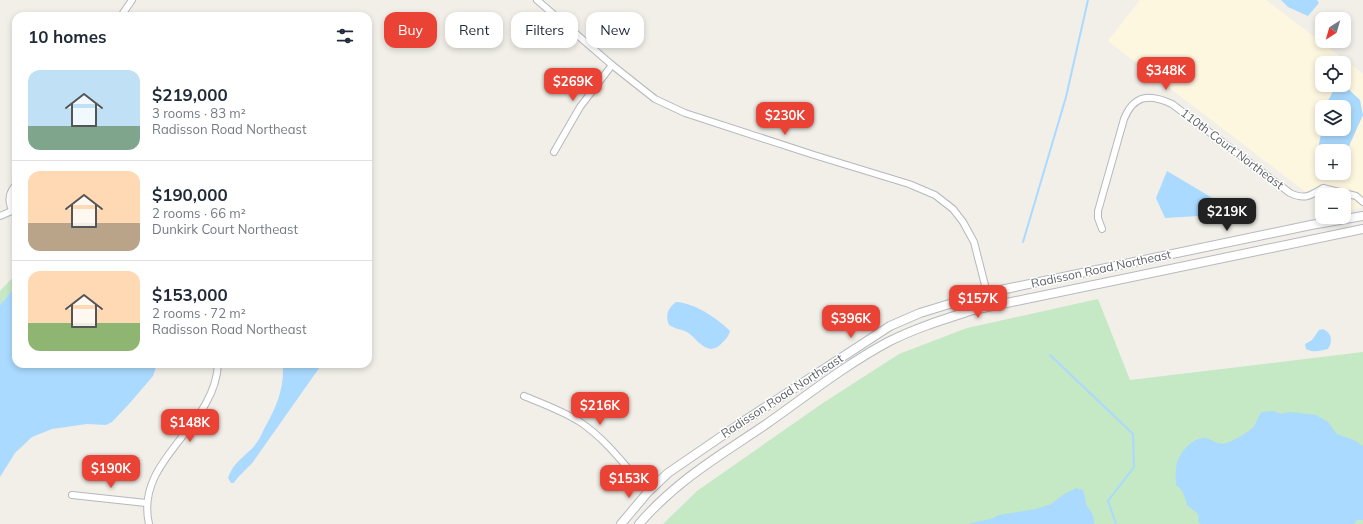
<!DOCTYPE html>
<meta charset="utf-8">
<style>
:root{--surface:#fff;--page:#f2f2f3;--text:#1f2937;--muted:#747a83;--line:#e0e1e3;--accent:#ea4335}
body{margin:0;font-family:Mulish,sans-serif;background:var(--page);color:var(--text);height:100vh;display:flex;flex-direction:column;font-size:15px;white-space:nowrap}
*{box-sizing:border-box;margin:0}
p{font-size:13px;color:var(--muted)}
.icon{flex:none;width:22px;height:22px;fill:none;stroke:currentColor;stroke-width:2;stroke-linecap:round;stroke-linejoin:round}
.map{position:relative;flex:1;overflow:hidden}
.sheet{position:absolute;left:12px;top:12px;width:360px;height:356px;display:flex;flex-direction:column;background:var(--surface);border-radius:12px;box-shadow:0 2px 6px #0003}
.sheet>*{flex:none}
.top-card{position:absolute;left:384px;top:12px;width:380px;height:36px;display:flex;gap:8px}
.needle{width:26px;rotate:217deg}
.fabs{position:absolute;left:1315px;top:12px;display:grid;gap:8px}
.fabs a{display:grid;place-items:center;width:36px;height:36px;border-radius:8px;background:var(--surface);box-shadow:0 2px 6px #0003;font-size:20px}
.price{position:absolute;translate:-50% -34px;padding:0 9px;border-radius:8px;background:var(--accent);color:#fff;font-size:13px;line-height:26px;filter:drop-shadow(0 1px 2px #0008)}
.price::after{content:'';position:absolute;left:50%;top:24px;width:12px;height:9px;margin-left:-6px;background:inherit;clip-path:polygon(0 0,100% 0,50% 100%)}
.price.on{background:#222;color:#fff}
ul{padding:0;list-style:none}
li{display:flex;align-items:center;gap:12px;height:100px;padding:0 16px}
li+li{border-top:1px solid var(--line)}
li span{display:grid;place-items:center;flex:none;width:112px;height:80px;border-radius:12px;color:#555}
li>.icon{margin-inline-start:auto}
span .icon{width:48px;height:48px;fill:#fffc;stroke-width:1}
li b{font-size:17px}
h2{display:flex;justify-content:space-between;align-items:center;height:48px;padding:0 16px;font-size:17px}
.pill{padding:0 14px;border-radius:12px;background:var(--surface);box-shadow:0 2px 6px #0003;font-size:14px;line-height:36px}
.pill.on{background:var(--accent);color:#fff}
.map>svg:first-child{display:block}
.commercial{fill:#fef7e0;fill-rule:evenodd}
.green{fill:#c5e8c5}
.water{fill:#aadaff}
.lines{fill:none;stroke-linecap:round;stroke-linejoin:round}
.stream{stroke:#aadaff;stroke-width:2}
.minor-casing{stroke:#b5b8bc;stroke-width:8}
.secondary-casing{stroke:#b6babf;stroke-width:10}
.minor{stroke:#fff;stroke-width:6}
.secondary{stroke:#fff;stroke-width:8}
.labels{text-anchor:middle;stroke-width:3;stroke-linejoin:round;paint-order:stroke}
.street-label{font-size:12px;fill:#5f6368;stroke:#fff}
</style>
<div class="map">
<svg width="1363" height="524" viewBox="0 0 1363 524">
<rect width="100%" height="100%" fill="#f1efe8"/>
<path class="commercial" d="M 1140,0 L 1266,0 L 1363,74 L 1363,207 L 1345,212 L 1350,208 L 1351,203 L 1350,199 L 1344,197 L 1344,195 L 1336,195 L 1311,189 L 1310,191 L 1307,193 L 1108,41 ZM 1322,63 L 1344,63 L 1344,85 L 1322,85 ZM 1322,107 L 1344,107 L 1344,129 L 1322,129 ZM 1322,151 L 1344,151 L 1344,173 L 1322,173 Z"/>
<g class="green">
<path d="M 16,274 L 16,286 L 0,305 L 0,291 Z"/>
<path d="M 1098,299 L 1130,380 L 1363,352 L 1363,524 L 663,524 L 697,491 L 823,403 L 899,354 L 967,328 Z"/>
</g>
<g class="water">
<path d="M 1281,0 L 1317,0 L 1319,3 L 1308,16 L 1288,7 Z"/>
<path d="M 1336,85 L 1344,85 L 1360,100 L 1363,115 L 1344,157 L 1344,151 L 1322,151 L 1322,166 L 1315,164 L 1322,129 L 1344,129 L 1344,107 L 1327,107 L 1328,101 Z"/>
<path d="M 1167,171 L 1214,199 L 1199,216 L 1165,218 L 1156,198 Z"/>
<path d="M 16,286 L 16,364 L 157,364 L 153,376 L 129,404 L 112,422 L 106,425 L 87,424 L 52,429 L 32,437 L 15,453 L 0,477 L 0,305 Z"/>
<path d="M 676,302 C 695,303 717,318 730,331 C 729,336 725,340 721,344 C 707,358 697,338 687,332 C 681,329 675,329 669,325 C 665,315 668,308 676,302 Z"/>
<path d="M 1323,329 C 1332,333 1333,341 1328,349 C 1320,351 1313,353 1306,349 L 1305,344 L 1312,340 L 1319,330 Z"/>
<path d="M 283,364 L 322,364 L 253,462 C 248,468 236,478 234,483 L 231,483 L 228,478 C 234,461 245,457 255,445 C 259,440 262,434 264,429 C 277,406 284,389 283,364 Z"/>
<path d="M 1274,411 L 1281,414 L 1290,412 L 1316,415 L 1328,422 L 1337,434 L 1354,440 L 1363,446 L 1363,520 L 1357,520 L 1354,524 L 1201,524 L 1198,521 L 1199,517 L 1197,513 L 1187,505 C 1184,495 1185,492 1176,485 C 1176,477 1175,470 1177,463 C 1180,452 1193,437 1205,438 C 1212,439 1219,446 1226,443 C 1232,442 1251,431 1254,426 C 1257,422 1258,416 1262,412 Z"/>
<path d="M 1076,488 L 1083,490 C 1085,494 1085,501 1087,506 C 1092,514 1094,514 1094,524 L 967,524 L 991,519 L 999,515 L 1036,509 L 1051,504 L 1063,495 Z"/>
</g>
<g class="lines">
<g class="stream">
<path d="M 1023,242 L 1066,97 L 1088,0"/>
<path d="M 1050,355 L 1133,434 L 1134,467 L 1108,501 L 1116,524"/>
</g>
<defs>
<g id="minor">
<path d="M 537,0 L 612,65 L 655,99 L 685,113 L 814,155 L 909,184 L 935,195 L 953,209 L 963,222 L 974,242 L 987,293 L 992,306"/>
<path d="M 121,16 L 132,0"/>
<path d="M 554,152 L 580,107 L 612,65"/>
<path d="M 12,210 C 8,201 8,193 16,185"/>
<path d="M 0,216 L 14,210"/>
<path d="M 1102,229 L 1098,218 L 1098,211 L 1124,119 C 1134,94 1150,94 1172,104 L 1290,193 C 1305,200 1310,196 1323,188 L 1356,196 L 1363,202"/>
<path d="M 524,396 C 543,404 563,411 580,422 C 607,440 627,468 648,492"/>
<path d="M 72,495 L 146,503"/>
<path d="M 149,524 C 134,459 215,428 218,364"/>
</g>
<g id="secondary">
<path d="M 621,524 L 648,492 L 668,473 L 738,425 L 890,326 L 920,313 L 979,295 L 1010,288 L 1311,225 L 1363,216"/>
<path d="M 639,524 C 676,481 719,456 765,425 C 805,397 845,365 888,342 C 915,328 945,319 973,310 L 1363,229"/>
</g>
</defs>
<use href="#minor" class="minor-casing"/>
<use href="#secondary" class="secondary-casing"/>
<use href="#minor" class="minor"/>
<use href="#secondary" class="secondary"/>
</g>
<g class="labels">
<g class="street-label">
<text transform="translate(1232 149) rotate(37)" y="4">110th Court Northeast</text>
<text transform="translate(1101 269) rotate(-12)" y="4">Radisson Road Northeast</text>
<text transform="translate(782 396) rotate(-33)" y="4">Radisson Road Northeast</text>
</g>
</g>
</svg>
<div class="fabs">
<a><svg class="needle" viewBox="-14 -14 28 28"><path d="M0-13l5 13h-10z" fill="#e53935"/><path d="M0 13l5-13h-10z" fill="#747a83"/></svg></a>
<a><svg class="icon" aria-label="locate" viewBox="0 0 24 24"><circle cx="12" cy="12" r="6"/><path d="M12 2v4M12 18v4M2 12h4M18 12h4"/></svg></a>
<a><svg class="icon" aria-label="layers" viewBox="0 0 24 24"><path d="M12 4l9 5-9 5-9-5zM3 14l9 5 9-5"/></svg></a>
<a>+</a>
<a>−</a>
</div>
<b class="price" style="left:1166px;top:91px">$348K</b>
<b class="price" style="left:573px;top:102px">$269K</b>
<b class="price" style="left:785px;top:136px">$230K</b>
<b class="price on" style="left:1227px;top:232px">$219K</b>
<b class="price" style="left:978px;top:319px">$157K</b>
<b class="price" style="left:851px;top:339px">$396K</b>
<b class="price" style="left:600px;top:426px">$216K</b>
<b class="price" style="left:190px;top:443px">$148K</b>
<b class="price" style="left:111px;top:489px">$190K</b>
<b class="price" style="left:629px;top:499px">$153K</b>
<div class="top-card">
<a class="pill on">Buy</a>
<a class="pill">Rent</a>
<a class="pill">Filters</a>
<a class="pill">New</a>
</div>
<section class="sheet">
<h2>10 homes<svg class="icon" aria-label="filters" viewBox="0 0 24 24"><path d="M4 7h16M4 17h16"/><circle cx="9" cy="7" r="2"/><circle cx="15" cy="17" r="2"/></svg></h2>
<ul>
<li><span style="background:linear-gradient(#bfe0f5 70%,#7fa58c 0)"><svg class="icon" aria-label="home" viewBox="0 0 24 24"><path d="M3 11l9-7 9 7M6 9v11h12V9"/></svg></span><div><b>$219,000</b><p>3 rooms · 83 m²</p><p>Radisson Road Northeast</p></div></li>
<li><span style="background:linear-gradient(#ffd9b3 65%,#b9a48a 0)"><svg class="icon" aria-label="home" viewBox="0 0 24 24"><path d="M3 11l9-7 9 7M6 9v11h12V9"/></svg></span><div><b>$190,000</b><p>2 rooms · 66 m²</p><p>Dunkirk Court Northeast</p></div></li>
<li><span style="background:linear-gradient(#ffd9b3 65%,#8fb573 0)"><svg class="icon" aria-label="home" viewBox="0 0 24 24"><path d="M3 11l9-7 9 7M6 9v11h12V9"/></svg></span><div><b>$153,000</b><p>2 rooms · 72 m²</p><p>Radisson Road Northeast</p></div></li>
</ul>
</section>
</div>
